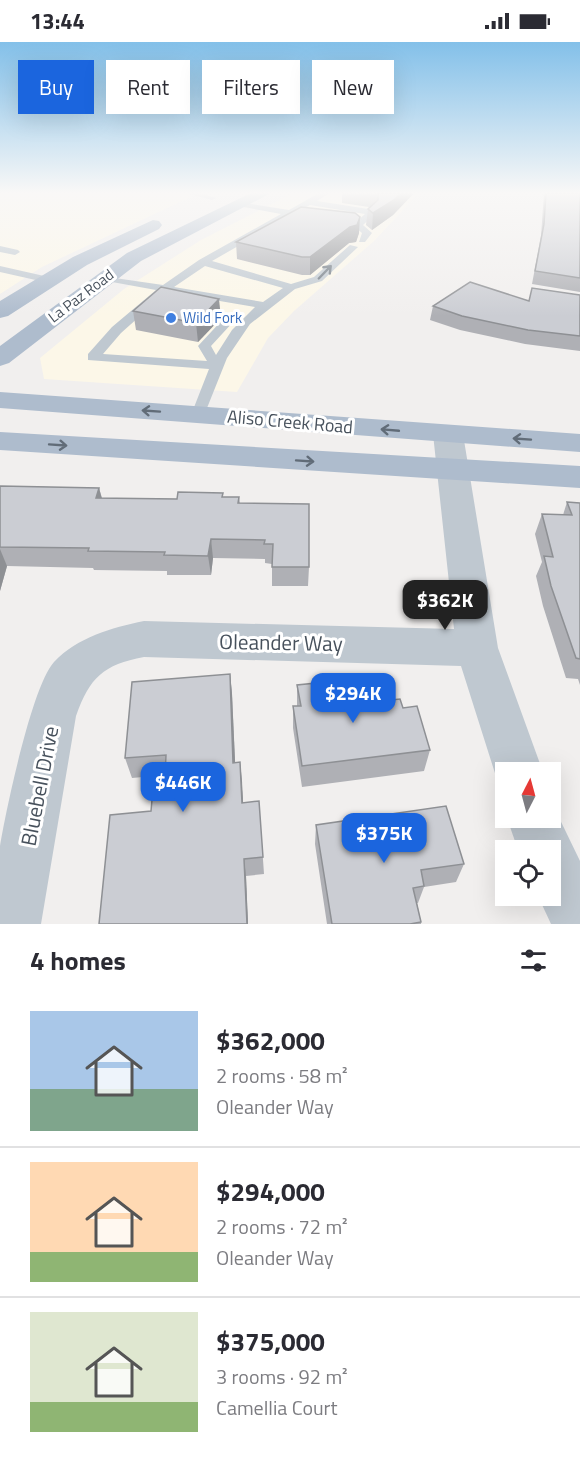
<!DOCTYPE html>
<meta charset="utf-8">
<style>
:root{--surface:#fff;--page:#f7f7f7;--text:#2b2b33;--muted:#7c7c81;--line:#e1e1e2;--accent:#1b65de}
body{margin:0;font-family:"Titillium Web",sans-serif;background:var(--page);color:var(--text);height:100vh;display:flex;flex-direction:column;font-size:22px;white-space:nowrap}
*{box-sizing:border-box;margin:0}
p{font-size:20px;color:var(--muted)}
.icon{flex:none;width:33px;height:33px;fill:none;stroke:currentColor;stroke-width:2;stroke-linecap:round;stroke-linejoin:round}
.map{position:relative;height:882px;overflow:hidden}
.drawer{display:flex;flex-direction:column;background:var(--surface);flex:1}
.drawer>*{flex:none}
.banner{position:absolute;left:18px;top:18px;width:544px;height:54px;display:flex;gap:12px}
.needle{width:39px;rotate:6deg}
.buttons{position:absolute;left:495px;top:720px;display:grid;gap:12px}
.buttons a{display:grid;place-items:center;width:66px;height:66px;border-radius:0px;background:var(--surface);box-shadow:0 6px 24px #0002;font-size:30px}
.price{position:absolute;translate:-50% -51px;padding:0 14px;border-radius:12px;background:var(--accent);color:#fff;font-size:20px;line-height:39px;filter:drop-shadow(0 2px 3px #0008)}
.price::after{content:'';position:absolute;left:50%;top:36px;width:18px;height:14px;margin-left:-9px;background:inherit;clip-path:polygon(0 0,100% 0,50% 100%)}
.price.active{background:#222;color:#fff}
ul{padding:0;list-style:none}
li{display:flex;align-items:center;gap:18px;height:150px;padding:0 30px}
li+li{border-top:2px solid var(--line)}
li span{display:grid;place-items:center;flex:none;width:168px;height:120px;border-radius:0px;color:#555}
li>.icon{margin-inline-start:auto}
span .icon{width:72px;height:72px;fill:#fffc;stroke-width:1}
li b{font-size:26px}
h2{display:flex;justify-content:space-between;align-items:center;height:72px;padding:0 30px;font-size:26px}
.pill{padding:0 21px;border-radius:0px;background:var(--surface);box-shadow:0 6px 24px #0002;font-size:21px;line-height:54px}
.pill.active{background:var(--accent);color:#fff}
.status{display:flex;justify-content:space-between;align-items:center;height:42px;padding:0 30px;background:var(--surface);direction:ltr}
.status svg{height:16px;fill:currentColor}
.map>svg:first-child{display:block}
.commercial{fill:#fcf7e8}
.lines{fill:none;stroke-linecap:round;stroke-linejoin:round}
.lane{fill:#bfc8d0;fill-rule:evenodd}
.street{fill:#bfc8d0;fill-rule:evenodd}
.primary{fill:#aebccd;fill-rule:evenodd}
.wall{fill:#afb0b5}
.shaded-wall{fill:#8e9094}
.building{fill:#cbcdd3;stroke:#8e9094;stroke-width:1.5}
.oneway{stroke:#6b757f}
.oneway2{stroke:#616c78}
.shop-dot{fill:#3f7fe0;stroke:#fff;stroke-width:2}
.labels{text-anchor:middle;stroke-width:6;stroke-linejoin:round;paint-order:stroke}
.far-street-label{font-size:15px;fill:#47515c;stroke:#fff}
.far-shop-label{font-size:15px;fill:#366cbe;stroke:#fff;text-anchor:start}
.street-label{font-size:18px;fill:#47515c;stroke:#fff}
.near-street-label{font-size:21px;fill:#47515c;stroke:#fff}
</style>
<div class="status"><b>13:44</b><svg viewBox="0 0 49 12"><path d="M0 12V9h3v3zM5 12V6h3v6zM10 12V3h3v9zM15 12V0h3v12zM26 1h20v11H26zM47 4h2v5h-2z"/></svg></div>
<div class="map">
<svg width="580" height="882" viewBox="0 0 580 882">
<rect width="100%" height="100%" fill="#f1efee"/>
<g class="commercial">
<path d="M 0,151 L 199,151 L 42,225 L 0,252 Z"/>
<path d="M 293,151 L 419,151 L 374,199 L 294,269 L 268,296 L 237,350 L 44,337 L 40,316 L 124,247 L 201,198 Z"/>
</g>
<g class="lines">
<g class="lane">
<path d="M 186,151 L 200,151 L 216,156 L 212,158 Z"/>
<path d="M 319,151 L 329,151 L 317,159 L 375,168 L 375,172 L 363,183 L 372,191 L 365,200 L 359,200 L 362,191 L 355,185 L 334,180 L 338,177 L 356,180 L 365,172 L 310,163 L 212,219 L 291,242 L 314,235 L 350,203 L 358,205 L 322,239 L 295,247 L 250,282 L 227,316 L 203,376 L 193,376 L 191,373 L 209,327 L 88,318 L 88,312 L 112,285 L 156,248 L 101,238 L 101,234 L 163,243 L 199,218 L 281,172 L 238,164 L 238,160 L 289,168 ZM 205,224 L 283,246 L 263,260 L 174,245 ZM 167,250 L 255,265 L 232,288 L 216,313 L 211,304 L 234,279 L 237,273 L 196,263 L 196,267 L 225,275 L 198,304 L 207,319 L 103,312 L 121,291 Z"/>
<path d="M 0,204 L 18,208 L 20,210 L 15,213 L 0,210 Z"/>
<path d="M 0,224 L 53,236 L 54,238 L 49,241 L 0,230 Z"/>
</g>
<g class="street">
<path d="M 448,383 L 459,386 L 463,392 L 498,606 L 543,730 L 506,730 L 506,749 L 500,747 L 461,624 L 144,615 C 103,623 90,635 76,674 L 41,882 L 0,882 C 0,857 0,829 0,804 C 6,768 32,644 54,620 C 78,595 111,586 144,579 L 454,587 L 433,392 L 437,386 Z"/>
<path d="M 550,757 L 580,819 L 580,882 L 551,882 L 538,854 L 550,854 L 550,808 L 518,808 L 507,776 L 550,776 Z"/>
</g>
<g class="primary">
<path d="M 251,151 L 271,151 L 141,219 L 9,321 L 0,324 L 0,304 L 127,211 Z"/>
<path d="M 153,178 L 159,179 L 162,183 L 159,187 L 87,223 L 8,274 L 0,276 L 0,259 L 73,215 Z"/>
<path d="M 0,350 L 580,392 L 580,410 L 0,366 Z"/>
<path d="M 0,390 L 580,424 L 580,446 L 0,408 Z"/>
</g>
</g>
<g class="wall">
<path d="M 342,151 L 414,151 L 393,173 L 372,188 L 366,183 L 368,167 L 369,165 L 342,161 Z"/>
<path d="M 544,151 L 580,151 L 580,250 L 532,242 L 541,194 Z"/>
<path d="M 359,191 L 356,200 L 349,201 L 310,233 L 302,233 L 237,217 L 236,200 Z"/>
<path d="M 532,246 L 580,253 L 580,309 L 525,302 L 460,288 L 430,278 L 433,264 L 529,259 Z"/>
<path d="M 133,269 L 221,276 L 198,300 L 136,288 Z"/>
<path d="M 0,444 L 99,446 L 102,456 L 177,457 L 223,451 L 223,455 L 239,455 L 240,461 L 309,525 L 308,544 L 272,544 L 272,522 L 265,521 L 265,517 L 213,516 L 211,533 L 167,533 L 167,529 L 94,528 L 93,526 L 7,524 L 0,549 Z"/>
<path d="M 567,460 L 580,461 L 580,643 L 578,637 L 566,636 L 543,564 L 536,534 L 542,520 L 535,492 L 542,472 L 563,473 Z"/>
<path d="M 230,632 L 232,652 L 235,721 L 240,720 L 243,761 L 259,759 L 264,832 L 246,834 L 248,882 L 99,882 L 151,769 L 164,757 L 165,733 L 132,736 L 125,716 Z"/>
<path d="M 297,643 L 371,660 L 403,666 L 430,708 L 424,729 L 302,745 L 293,686 L 293,664 L 297,664 Z"/>
<path d="M 316,783 L 464,822 L 456,840 L 424,845 L 418,861 L 417,861 L 421,880 L 421,882 L 327,882 L 315,802 Z"/>
</g>
<g class="shaded-wall">
<path d="M 401,151 L 414,151 L 393,173 L 372,188 L 373,171 Z"/>
<path d="M 360,175 L 359,191 L 356,200 L 349,201 L 310,233 L 310,215 L 350,185 Z"/>
<path d="M 219,257 L 221,276 L 198,300 L 196,281 Z"/>
<path d="M 99,446 L 104,465 L 96,456 Z"/>
<path d="M 211,497 L 213,516 L 211,533 L 208,514 Z"/>
<path d="M 0,507 L 7,524 L 0,549 Z"/>
<path d="M 230,632 L 232,652 L 236,740 L 233,721 Z"/>
<path d="M 240,720 L 242,739 L 244,779 L 242,761 Z"/>
<path d="M 244,817 L 246,834 L 248,882 L 247,882 Z"/>
</g>
<g class="building">
<path d="M 376,151 L 401,151 L 394,158 L 373,171 L 368,167 L 378,158 L 378,151 Z"/>
<path d="M 546,151 L 580,151 L 580,236 L 535,229 L 544,182 Z"/>
<path d="M 301,165 L 355,171 L 360,175 L 357,183 L 350,185 L 310,215 L 302,215 L 236,200 Z"/>
<path d="M 470,240 L 529,259 L 532,246 L 580,253 L 580,294 L 528,288 L 462,274 L 433,264 Z"/>
<path d="M 161,245 L 219,257 L 196,281 L 133,269 Z"/>
<path d="M 0,444 L 99,446 L 96,456 L 177,457 L 178,450 L 223,451 L 222,455 L 239,455 L 238,461 L 309,462 L 309,525 L 272,525 L 273,502 L 264,502 L 265,498 L 211,497 L 208,514 L 164,513 L 165,510 L 88,509 L 89,506 L 0,505 Z"/>
<path d="M 567,460 L 580,461 L 580,617 L 576,616 L 551,544 L 544,514 L 553,515 L 542,472 L 572,473 Z"/>
<path d="M 230,632 L 233,721 L 240,720 L 242,761 L 259,759 L 263,815 L 244,817 L 247,882 L 99,882 L 110,773 L 151,769 L 152,758 L 164,757 L 166,713 L 125,716 L 132,640 Z"/>
<path d="M 365,636 L 371,660 L 400,657 L 403,666 L 417,664 L 430,708 L 302,724 L 293,664 L 301,664 L 297,643 Z"/>
<path d="M 446,764 L 464,822 L 421,828 L 424,844 L 413,846 L 421,880 L 410,882 L 332,882 L 316,783 Z"/>
</g>
<defs><path id="oneway-shaft" d="M-6 0H5M1.5-3L5.5 0L1.5 3" fill="none" stroke-width="1.6" stroke-linecap="round" stroke-linejoin="round" transform="scale(1.5)"/></defs>
<use class="oneway" href="#oneway-shaft" transform="translate(325 230) rotate(-46)"/>
<g class="oneway2">
<use href="#oneway-shaft" transform="translate(151 369) rotate(-176)"/>
<use href="#oneway-shaft" transform="translate(390 388) rotate(-175)"/>
<use href="#oneway-shaft" transform="translate(522 397) rotate(-176)"/>
<use href="#oneway-shaft" transform="translate(58 403) rotate(4)"/>
<use href="#oneway-shaft" transform="translate(305 419) rotate(4)"/>
</g>
<linearGradient id="sky" x2="0" y2="1"><stop stop-color="#83c0e9"/><stop offset="0.55" stop-color="#f9f8f7"/><stop offset="1" stop-color="#f9f8f7" stop-opacity="0"/></linearGradient>
<rect width="580" height="274" fill="url(#sky)"/>
<circle class="shop-dot" cx="171" cy="276" r="6"/>
<g class="labels">
<g class="far-street-label">
<text transform="translate(81 254) rotate(-37)" y="5">La Paz Road</text>
</g>
<g class="far-shop-label">
<text x="183" y="281">Wild Fork</text>
</g>
<g class="street-label">
<text transform="translate(290 380) rotate(5)" y="6">Aliso Creek Road</text>
</g>
<g class="near-street-label">
<text transform="translate(281 601) rotate(1)" y="7">Oleander Way</text>
<text transform="translate(40 744) rotate(-79)" y="7">Bluebell Drive</text>
</g>
</g>
</svg>
<div class="buttons">
<a><svg class="needle" viewBox="-14 -14 28 28"><path d="M0-13l5 13h-10z" fill="#e53935"/><path d="M0 13l5-13h-10z" fill="#7c7c81"/></svg></a>
<a><svg class="icon" aria-label="locate" viewBox="0 0 24 24"><circle cx="12" cy="12" r="6"/><path d="M12 2v4M12 18v4M2 12h4M18 12h4"/></svg></a>
</div>
<b class="price active" style="left:445px;top:589px">$362K</b>
<b class="price" style="left:353px;top:682px">$294K</b>
<b class="price" style="left:183px;top:771px">$446K</b>
<b class="price" style="left:384px;top:822px">$375K</b>
<div class="banner">
<a class="pill active">Buy</a>
<a class="pill">Rent</a>
<a class="pill">Filters</a>
<a class="pill">New</a>
</div>
</div>
<section class="drawer">
<h2>4 homes<svg class="icon" aria-label="filters" viewBox="0 0 24 24"><path d="M4 7h16M4 17h16"/><circle cx="9" cy="7" r="2"/><circle cx="15" cy="17" r="2"/></svg></h2>
<ul>
<li><span style="background:linear-gradient(#a9c7e8 65%,#7fa58c 0)"><svg class="icon" aria-label="home" viewBox="0 0 24 24"><path d="M3 11l9-7 9 7M6 9v11h12V9"/></svg></span><div><b>$362,000</b><p>2 rooms · 58 m²</p><p>Oleander Way</p></div></li>
<li><span style="background:linear-gradient(#ffd9b3 75%,#8fb573 0)"><svg class="icon" aria-label="home" viewBox="0 0 24 24"><path d="M3 11l9-7 9 7M6 9v11h12V9"/></svg></span><div><b>$294,000</b><p>2 rooms · 72 m²</p><p>Oleander Way</p></div></li>
<li><span style="background:linear-gradient(#dfe7d0 75%,#8fb573 0)"><svg class="icon" aria-label="home" viewBox="0 0 24 24"><path d="M3 11l9-7 9 7M6 9v11h12V9"/></svg></span><div><b>$375,000</b><p>3 rooms · 92 m²</p><p>Camellia Court</p></div></li>
</ul>
</section>
